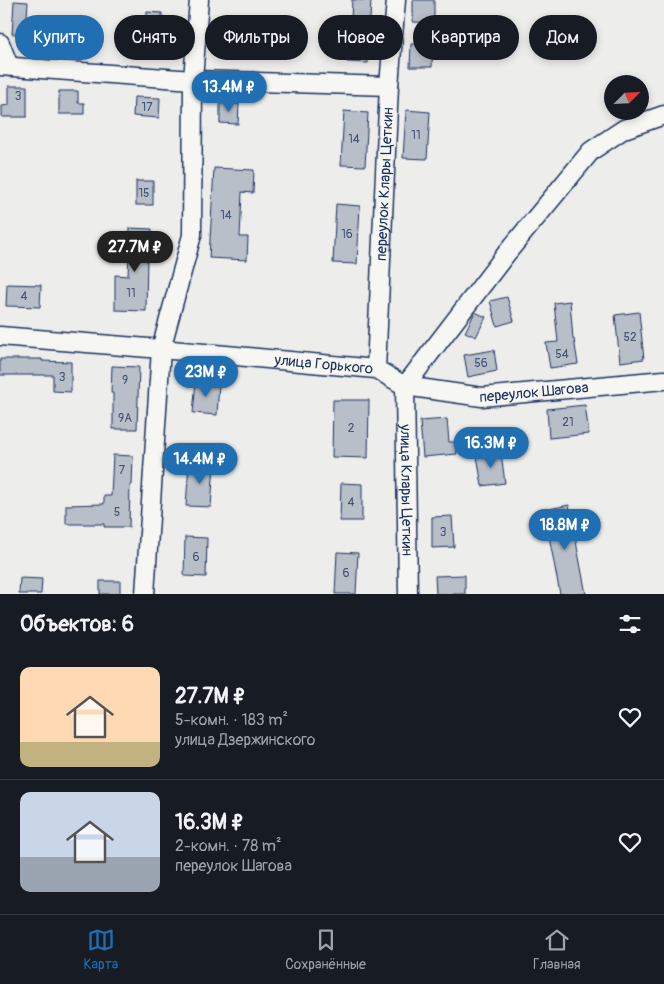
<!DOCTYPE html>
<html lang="ru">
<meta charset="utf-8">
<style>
:root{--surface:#171b24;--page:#20242c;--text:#f1f3f6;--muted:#9ea1a6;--line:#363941;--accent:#1f6fb2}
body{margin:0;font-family:Pangolin,sans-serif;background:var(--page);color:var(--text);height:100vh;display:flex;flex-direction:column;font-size:19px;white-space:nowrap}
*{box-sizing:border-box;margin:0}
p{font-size:16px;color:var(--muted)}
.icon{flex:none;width:28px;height:28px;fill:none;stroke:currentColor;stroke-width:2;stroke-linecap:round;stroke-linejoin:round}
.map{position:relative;height:594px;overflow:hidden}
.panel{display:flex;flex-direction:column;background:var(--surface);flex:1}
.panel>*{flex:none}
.banner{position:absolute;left:15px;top:15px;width:635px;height:45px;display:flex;gap:10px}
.needle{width:32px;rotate:66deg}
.buttons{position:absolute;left:604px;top:75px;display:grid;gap:10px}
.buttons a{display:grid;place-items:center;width:45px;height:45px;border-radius:50%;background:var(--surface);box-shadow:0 2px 8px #0003;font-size:25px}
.price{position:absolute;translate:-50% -42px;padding:0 11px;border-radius:18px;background:var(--accent);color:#fff;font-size:16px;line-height:32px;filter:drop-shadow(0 1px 2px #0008)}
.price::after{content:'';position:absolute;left:50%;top:30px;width:15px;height:11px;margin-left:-8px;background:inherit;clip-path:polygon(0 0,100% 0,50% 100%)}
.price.selected{background:#222;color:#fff}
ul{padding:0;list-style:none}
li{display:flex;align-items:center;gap:15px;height:125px;padding:0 20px}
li+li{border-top:1px solid var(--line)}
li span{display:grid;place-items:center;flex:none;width:140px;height:100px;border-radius:10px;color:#555}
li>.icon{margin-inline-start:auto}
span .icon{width:60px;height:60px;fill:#fffc;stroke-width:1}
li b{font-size:21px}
h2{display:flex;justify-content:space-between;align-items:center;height:60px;padding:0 20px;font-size:21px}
.tag{padding:0 18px;border-radius:22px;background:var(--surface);box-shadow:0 2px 8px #0003;font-size:18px;line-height:45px}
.tag.selected{background:var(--accent);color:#fff}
.tabs{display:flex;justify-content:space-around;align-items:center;height:70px;border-top:1px solid var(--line);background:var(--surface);font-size:14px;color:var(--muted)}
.tabs a{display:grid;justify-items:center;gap:2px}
.tabs .selected{color:var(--accent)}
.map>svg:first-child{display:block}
.building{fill:#b9bfc8;stroke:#1b2f5e}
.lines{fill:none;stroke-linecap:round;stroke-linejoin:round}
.street-casing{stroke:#1b2f5e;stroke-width:21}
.street{stroke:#f6f6f2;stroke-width:18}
.labels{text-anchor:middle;stroke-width:4.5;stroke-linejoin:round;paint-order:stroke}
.number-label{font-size:12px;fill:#425378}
.street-label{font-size:15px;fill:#1b2f5e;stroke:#f6f6f2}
</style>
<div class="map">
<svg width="664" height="594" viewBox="0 0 664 594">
<rect width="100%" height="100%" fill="#edeeec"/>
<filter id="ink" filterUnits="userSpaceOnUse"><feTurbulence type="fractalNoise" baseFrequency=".02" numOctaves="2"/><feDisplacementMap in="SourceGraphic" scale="10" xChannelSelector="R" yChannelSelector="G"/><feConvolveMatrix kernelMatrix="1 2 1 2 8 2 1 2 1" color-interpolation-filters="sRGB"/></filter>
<g filter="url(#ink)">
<g class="building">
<path d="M 352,0 L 371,0 L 370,19 L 351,18 Z"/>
<path d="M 413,0 L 434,0 L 434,23 L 413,22 Z"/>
<path d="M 14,1 L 28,2 L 27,17 L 40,18 L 40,31 L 35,30 L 35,35 L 12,34 Z"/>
<path d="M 147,12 L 162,13 L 162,17 L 172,18 L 170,38 L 141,36 L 143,17 L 147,17 Z"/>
<path d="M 228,30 L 261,33 L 259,55 L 226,52 Z"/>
<path d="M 349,43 L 369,45 L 368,63 L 347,62 Z"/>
<path d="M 411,44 L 433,44 L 432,67 L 410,67 Z"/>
<path d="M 9,86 L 27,86 L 27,117 L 2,117 L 2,106 L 9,105 Z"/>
<path d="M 59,91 L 78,91 L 78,103 L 84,103 L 84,114 L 59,114 Z"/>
<path d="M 134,97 L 160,98 L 159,118 L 133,116 Z"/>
<path d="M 220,103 L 239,104 L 238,124 L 220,123 Z"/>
<path d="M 406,110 L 430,112 L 427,159 L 403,158 Z"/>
<path d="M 344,111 L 368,113 L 365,166 L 341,165 Z"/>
<path d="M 214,168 L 254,170 L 253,193 L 242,192 L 240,237 L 248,237 L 247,260 L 209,258 Z"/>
<rect x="136" y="181" width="17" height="24"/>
<path d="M 336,204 L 360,206 L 357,264 L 333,263 Z"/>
<path d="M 130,228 L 152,229 L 151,258 L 147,258 L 146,311 L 115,310 L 115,275 L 128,276 Z"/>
<path d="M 7,284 L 41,285 L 40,307 L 6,306 Z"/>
<path d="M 507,297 L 514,321 L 497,326 L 490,301 Z"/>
<path d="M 570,301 L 573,339 L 574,339 L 578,364 L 550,368 L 546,343 L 558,342 L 554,303 Z"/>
<path d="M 475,312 L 486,317 L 476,337 L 465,332 Z"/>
<path d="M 639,312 L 644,359 L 620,362 L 615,315 Z"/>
<path d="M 494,350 L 497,371 L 468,377 L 464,355 Z"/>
<path d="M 0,359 L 42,359 L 42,361 L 71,362 L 71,392 L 53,391 L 53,375 L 0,375 Z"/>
<path d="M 112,366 L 139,367 L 137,429 L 113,429 L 113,393 L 111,393 Z"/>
<path d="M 196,381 L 219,383 L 217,415 L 193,413 Z"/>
<path d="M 333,400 L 369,400 L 368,458 L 332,457 Z"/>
<path d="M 585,405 L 589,434 L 549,438 L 547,409 Z"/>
<path d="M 447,419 L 449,442 L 456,442 L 457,454 L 423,457 L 420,421 Z"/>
<path d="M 501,453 L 505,483 L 482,486 L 477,456 Z"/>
<path d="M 113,455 L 133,456 L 132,485 L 130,485 L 129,527 L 104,527 L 104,524 L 66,524 L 66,505 L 104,504 L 104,496 L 111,496 Z"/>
<path d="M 189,463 L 214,465 L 211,507 L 186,506 Z"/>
<path d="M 341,483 L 362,484 L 362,521 L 340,521 Z"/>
<path d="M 569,505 L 586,594 L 560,594 L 544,510 Z"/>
<path d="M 452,516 L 454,547 L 432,548 L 432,517 Z"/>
<path d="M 185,537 L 207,538 L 206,577 L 184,576 Z"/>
<path d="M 337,552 L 358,553 L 356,594 L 335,594 Z"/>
<path d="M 465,575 L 465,594 L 436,594 L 435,576 Z"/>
<path d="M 20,578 L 42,579 L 41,594 L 19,594 Z"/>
<rect x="100" y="581" width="20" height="13"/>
</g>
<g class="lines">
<defs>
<g id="street">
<path d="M 0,43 L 9,66"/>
<path d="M 0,66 L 193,80 L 389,86"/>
<path id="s1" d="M 0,336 L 161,349 L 376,369 L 405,386 L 482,397 L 664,380"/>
<path id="s2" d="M 376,369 L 389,86 L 396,0"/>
<path d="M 405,386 L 506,254 L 591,151 L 624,129 L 664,115"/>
<path id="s3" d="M 405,386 L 408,594"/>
<path d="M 145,594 L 161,349 L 192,235 L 193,80 L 199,0"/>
</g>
</defs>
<use href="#street" class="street-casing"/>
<use href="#street" class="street"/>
</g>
</g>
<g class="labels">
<g class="number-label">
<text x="18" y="100">3</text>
<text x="147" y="111">17</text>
<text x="416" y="139">11</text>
<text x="354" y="143">14</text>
<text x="144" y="197">15</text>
<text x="226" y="219">14</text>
<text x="347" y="238">16</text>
<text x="131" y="297">11</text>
<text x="24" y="300">4</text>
<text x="630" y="341">52</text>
<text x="562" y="358">54</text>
<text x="481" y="367">56</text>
<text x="62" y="381">3</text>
<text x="125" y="384">9</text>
<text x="125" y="422">9А</text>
<text x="568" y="426">21</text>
<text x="351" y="432">2</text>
<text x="122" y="474">7</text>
<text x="351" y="506">4</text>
<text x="117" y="516">5</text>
<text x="443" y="536">3</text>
<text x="196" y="561">6</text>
<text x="346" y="577">6</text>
</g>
<g class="street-label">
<text dy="5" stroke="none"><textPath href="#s2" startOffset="185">переулок Клары Цеткин</textPath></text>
<text dy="5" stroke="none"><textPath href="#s1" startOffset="325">улица Горького</textPath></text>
<text dy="5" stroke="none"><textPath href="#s1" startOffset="541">переулок Шагова</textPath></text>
<text dy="5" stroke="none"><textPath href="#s3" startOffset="104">улица Клары Цеткин</textPath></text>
</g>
</g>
</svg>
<div class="buttons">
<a><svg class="needle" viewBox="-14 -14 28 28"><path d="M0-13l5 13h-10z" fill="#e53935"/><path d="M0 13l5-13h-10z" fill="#9ea1a6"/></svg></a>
</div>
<b class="price" style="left:229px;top:113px">13.4M ₽</b>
<b class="price selected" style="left:135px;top:273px">27.7M ₽</b>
<b class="price" style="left:206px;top:398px">23M ₽</b>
<b class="price" style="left:491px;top:469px">16.3M ₽</b>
<b class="price" style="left:200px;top:485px">14.4M ₽</b>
<b class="price" style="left:565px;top:551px">18.8M ₽</b>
<div class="banner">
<a class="tag selected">Купить</a>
<a class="tag">Снять</a>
<a class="tag">Фильтры</a>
<a class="tag">Новое</a>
<a class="tag">Квартира</a>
<a class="tag">Дом</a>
</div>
</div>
<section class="panel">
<h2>Объектов: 6<svg class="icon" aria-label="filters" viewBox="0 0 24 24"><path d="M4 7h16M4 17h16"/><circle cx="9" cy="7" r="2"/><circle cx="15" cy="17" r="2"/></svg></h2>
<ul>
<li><span style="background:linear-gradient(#ffd9b3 75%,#c2b280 0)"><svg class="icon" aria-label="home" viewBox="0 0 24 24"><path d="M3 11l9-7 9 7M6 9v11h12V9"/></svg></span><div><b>27.7M ₽</b><p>5-комн. · 183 m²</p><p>улица Дзержинского</p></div><svg class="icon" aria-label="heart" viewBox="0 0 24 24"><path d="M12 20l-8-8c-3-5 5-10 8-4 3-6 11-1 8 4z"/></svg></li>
<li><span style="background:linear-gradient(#c9d6e8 65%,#9aa5b1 0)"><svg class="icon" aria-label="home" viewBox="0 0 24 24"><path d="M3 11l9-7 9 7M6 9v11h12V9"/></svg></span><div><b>16.3M ₽</b><p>2-комн. · 78 m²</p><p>переулок Шагова</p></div><svg class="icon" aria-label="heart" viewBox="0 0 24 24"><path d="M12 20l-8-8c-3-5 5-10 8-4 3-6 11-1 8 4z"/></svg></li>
</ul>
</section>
<nav class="tabs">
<a class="selected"><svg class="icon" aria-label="map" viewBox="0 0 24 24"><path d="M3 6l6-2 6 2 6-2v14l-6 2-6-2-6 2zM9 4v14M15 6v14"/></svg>Карта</a>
<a><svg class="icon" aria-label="saved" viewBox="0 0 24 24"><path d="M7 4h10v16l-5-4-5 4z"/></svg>Сохранённые</a>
<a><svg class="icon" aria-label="home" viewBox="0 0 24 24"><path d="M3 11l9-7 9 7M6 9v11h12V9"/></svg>Главная</a>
</nav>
